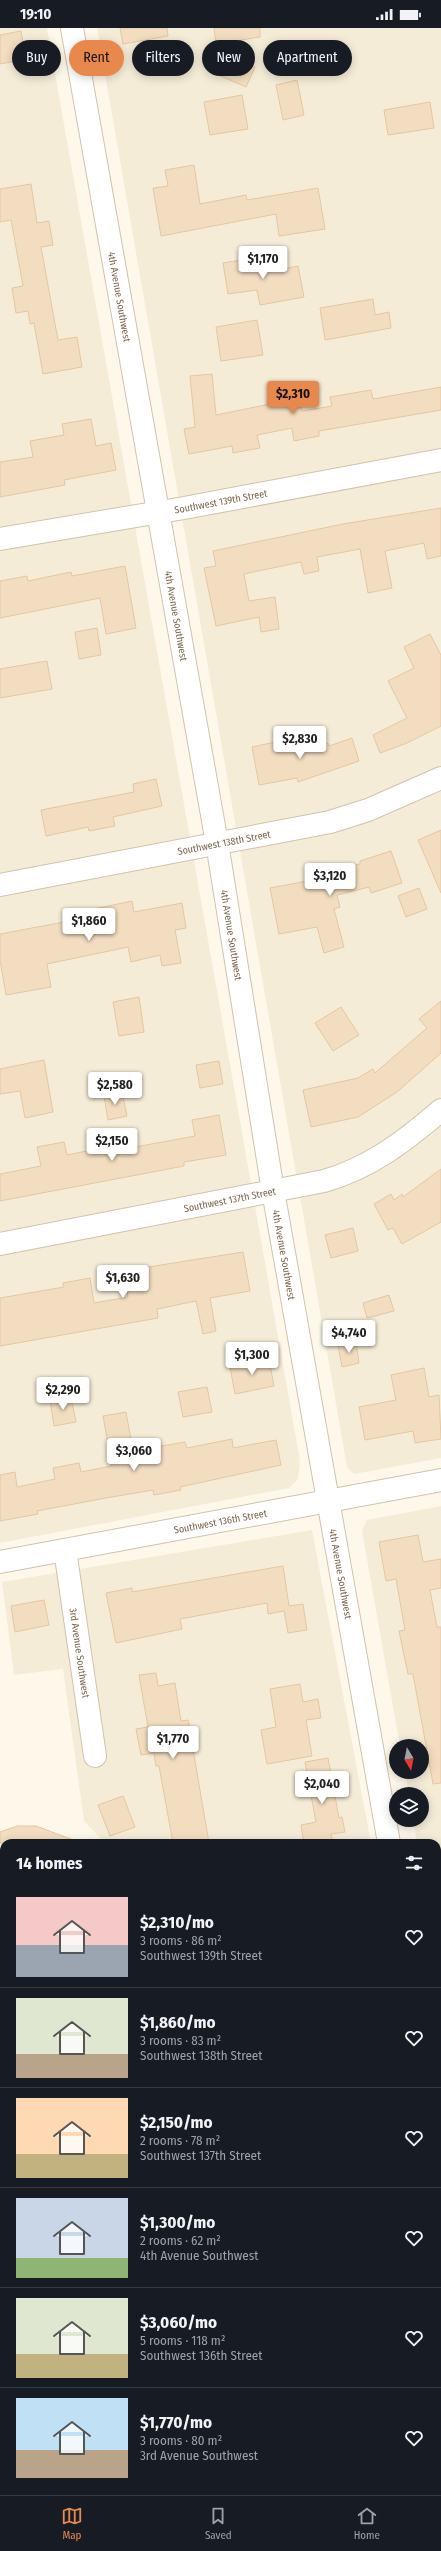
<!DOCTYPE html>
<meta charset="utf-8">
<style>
:root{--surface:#171b24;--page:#20242c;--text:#f1f3f6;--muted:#9ea1a6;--line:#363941;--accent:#e8884d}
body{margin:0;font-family:"Fira Sans Condensed",sans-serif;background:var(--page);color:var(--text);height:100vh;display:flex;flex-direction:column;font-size:15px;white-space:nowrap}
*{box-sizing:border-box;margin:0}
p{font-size:13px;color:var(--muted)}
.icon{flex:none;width:22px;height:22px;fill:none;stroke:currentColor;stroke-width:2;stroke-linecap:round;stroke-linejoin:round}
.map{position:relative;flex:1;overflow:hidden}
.drawer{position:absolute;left:0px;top:1811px;width:441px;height:656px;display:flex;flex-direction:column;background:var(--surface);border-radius:12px 12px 0 0;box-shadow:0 2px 10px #0003}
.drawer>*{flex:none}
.hud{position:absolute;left:12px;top:12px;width:417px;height:36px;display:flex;gap:8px}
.needle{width:26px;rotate:170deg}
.controls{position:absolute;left:389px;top:1711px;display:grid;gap:8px}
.controls a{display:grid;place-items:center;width:40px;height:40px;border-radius:50%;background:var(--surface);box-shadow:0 2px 10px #0003;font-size:20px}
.price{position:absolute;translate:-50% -34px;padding:0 9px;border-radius:4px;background:#fff;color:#222;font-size:13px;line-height:26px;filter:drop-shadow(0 1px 2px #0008)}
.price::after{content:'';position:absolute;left:50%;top:24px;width:12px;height:9px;margin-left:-6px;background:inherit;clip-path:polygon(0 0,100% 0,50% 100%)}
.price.active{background:var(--accent);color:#111}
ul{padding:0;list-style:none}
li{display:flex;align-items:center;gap:12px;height:100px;padding:0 16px}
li+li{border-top:1px solid var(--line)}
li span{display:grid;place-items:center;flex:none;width:112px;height:80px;border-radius:0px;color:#555}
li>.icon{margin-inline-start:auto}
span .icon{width:48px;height:48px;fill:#fffc;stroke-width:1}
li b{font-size:17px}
h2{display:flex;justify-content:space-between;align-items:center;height:48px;padding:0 16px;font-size:17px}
.chip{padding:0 14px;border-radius:18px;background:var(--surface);box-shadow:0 2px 10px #0003;font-size:14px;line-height:36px}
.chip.active{background:var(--accent);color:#111}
.status{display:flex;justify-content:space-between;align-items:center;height:28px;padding:0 20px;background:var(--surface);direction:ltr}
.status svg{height:11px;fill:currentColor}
.dock{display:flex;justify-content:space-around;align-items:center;height:56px;border-top:1px solid var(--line);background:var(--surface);font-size:11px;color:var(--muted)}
.dock a{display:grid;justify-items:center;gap:2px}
.dock .active{color:var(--accent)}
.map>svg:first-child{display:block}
.residential{fill:#f5ecd7}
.building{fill:#f3ddc0;stroke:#e6c6a0}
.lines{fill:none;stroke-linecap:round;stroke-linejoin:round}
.minor-casing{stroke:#d0c2ae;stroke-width:24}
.minor{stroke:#fff;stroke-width:22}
.labels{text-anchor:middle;stroke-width:3;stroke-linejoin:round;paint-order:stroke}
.street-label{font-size:10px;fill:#79634b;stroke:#fffcf0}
</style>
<div class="status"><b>19:10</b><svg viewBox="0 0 49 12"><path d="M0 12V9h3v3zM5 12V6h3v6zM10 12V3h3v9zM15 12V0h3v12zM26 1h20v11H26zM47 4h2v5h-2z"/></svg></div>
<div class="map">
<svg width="441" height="2467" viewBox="0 0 441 2467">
<rect width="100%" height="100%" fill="#fdf8e9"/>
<g class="residential">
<path d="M 0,0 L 47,0 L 300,1433 L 298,1451 L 289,1460 L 0,1515 Z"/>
<path d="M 97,0 L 441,0 L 441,1430 L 354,1446 L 347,1439 Z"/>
<path d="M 441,1478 L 441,1949 L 437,1927 L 437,1815 L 417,1815 L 413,1792 L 422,1792 L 422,1766 L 409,1766 L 405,1744 L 422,1744 L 422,1718 L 400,1718 L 362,1503 L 367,1492 Z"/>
<path d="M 312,1502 L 371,1815 L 105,1815 L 84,1793 L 63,1641 L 14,1647 L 2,1554 Z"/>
<path d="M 4,2147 L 4,2463 L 437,2463 L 437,2192 L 441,2216 L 441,2467 L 0,2467 L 0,2148 Z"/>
</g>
<g class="building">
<path d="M 120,0 L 167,0 L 168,8 L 123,16 Z"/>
<path d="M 214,0 L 260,0 L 260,9 L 216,16 Z"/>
<path d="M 21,3 L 26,31 L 0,36 L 0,7 Z"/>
<path d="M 225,27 L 255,39 L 246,59 L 216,46 Z"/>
<path d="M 297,52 L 304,87 L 283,92 L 276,57 Z"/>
<path d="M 242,67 L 248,101 L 210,107 L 204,74 Z"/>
<path d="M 430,74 L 434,100 L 388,107 L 384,82 Z"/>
<path d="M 194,137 L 200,176 L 246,167 L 247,172 L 318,160 L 325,201 L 279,208 L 276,186 L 161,208 L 153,160 L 168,158 L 165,142 Z"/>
<path d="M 31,156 L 37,195 L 49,193 L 53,217 L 41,219 L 58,312 L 77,309 L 82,339 L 43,346 L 34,295 L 30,296 L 28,283 L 16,285 L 12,260 L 23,258 L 11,192 L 0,194 L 0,161 Z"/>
<path d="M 267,228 L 269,244 L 298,238 L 304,269 L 260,277 L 257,262 L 228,266 L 223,235 Z"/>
<path d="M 373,271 L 375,287 L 389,284 L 391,300 L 325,312 L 320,280 Z"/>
<path d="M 257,292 L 263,327 L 221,333 L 216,299 Z"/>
<path d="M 212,346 L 216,387 L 275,375 L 272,359 L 298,355 L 302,383 L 332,378 L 330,369 L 371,362 L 373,371 L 441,359 L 441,382 L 319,403 L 319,408 L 294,413 L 292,400 L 257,407 L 260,420 L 233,425 L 232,418 L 189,426 L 184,401 L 195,399 L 190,348 Z"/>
<path d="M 91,391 L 96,418 L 111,415 L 116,442 L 64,452 L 65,457 L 0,469 L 0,434 L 33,429 L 30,413 L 64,407 L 62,396 Z"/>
<path d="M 441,480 L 441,528 L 427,531 L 424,515 L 385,523 L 392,560 L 368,565 L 360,521 L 317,529 L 319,543 L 304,546 L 301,534 L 244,546 L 249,573 L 275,569 L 279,601 L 261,604 L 259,589 L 216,598 L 204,540 L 216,538 L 213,523 L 343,496 Z"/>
<path d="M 125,538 L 136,600 L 106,606 L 100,570 L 0,590 L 0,553 L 27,548 L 28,553 L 71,544 L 72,548 Z"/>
<path d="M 97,600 L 101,627 L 79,631 L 75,604 Z"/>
<path d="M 430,606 L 441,627 L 441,698 L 407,715 L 380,725 L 373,707 L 407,690 L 388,653 L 414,640 L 404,619 Z"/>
<path d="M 47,633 L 52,661 L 0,670 L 0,641 Z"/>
<path d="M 298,710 L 302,723 L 328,715 L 329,718 L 352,710 L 359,733 L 298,754 L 297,750 L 259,757 L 252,719 L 280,713 L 280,716 Z"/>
<path d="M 156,751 L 162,778 L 113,789 L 115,798 L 89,803 L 88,799 L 46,808 L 41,782 L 134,764 L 133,756 Z"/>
<path d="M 441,802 L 441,865 L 418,812 Z"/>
<path d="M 391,823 L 402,855 L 371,865 L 369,859 L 337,867 L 340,879 L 334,881 L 344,919 L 324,925 L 317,899 L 279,906 L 270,860 L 318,851 L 317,847 L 360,836 L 360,833 Z"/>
<path d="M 419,860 L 427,881 L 406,889 L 398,868 Z"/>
<path d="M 132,873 L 134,884 L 182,875 L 186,900 L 175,902 L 181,935 L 162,938 L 160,927 L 131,934 L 128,919 L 47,936 L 51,959 L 6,967 L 0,932 L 0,906 L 96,888 L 94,881 Z"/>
<path d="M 139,969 L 144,1004 L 119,1008 L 113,974 Z"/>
<path d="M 441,973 L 441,1025 L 397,1064 L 358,1089 L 311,1099 L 303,1062 L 358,1050 L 373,1041 L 375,1045 L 427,1000 L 419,991 Z"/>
<path d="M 341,979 L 359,1007 L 333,1023 L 315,995 Z"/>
<path d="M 44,1032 L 53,1084 L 25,1090 L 20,1063 L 0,1066 L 0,1041 Z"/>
<path d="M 219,1033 L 223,1056 L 200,1060 L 196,1037 Z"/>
<path d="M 122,1064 L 127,1088 L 108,1092 L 104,1068 Z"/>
<path d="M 219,1087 L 226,1127 L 184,1134 L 184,1138 L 0,1173 L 0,1146 L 41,1138 L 37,1119 L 64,1114 L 67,1127 L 118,1117 L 119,1122 L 195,1108 L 192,1092 Z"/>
<path d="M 441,1141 L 441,1194 L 402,1216 L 393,1200 L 388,1202 L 374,1176 L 391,1166 L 394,1172 L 402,1166 L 403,1169 Z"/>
<path d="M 353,1200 L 358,1223 L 331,1230 L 325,1207 Z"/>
<path d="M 243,1224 L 250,1263 L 210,1270 L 216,1303 L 203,1306 L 196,1273 L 157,1281 L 158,1290 L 0,1318 L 0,1270 L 64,1259 L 63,1255 L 90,1250 L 94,1275 L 128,1269 L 123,1243 Z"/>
<path d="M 389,1267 L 394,1283 L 367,1290 L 363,1275 Z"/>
<path d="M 356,1314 L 359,1335 L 342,1339 L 338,1317 Z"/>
<path d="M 269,1331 L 274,1358 L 235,1366 L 230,1339 Z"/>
<path d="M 424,1340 L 429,1369 L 439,1367 L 441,1411 L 415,1415 L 413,1403 L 365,1412 L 359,1379 L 396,1372 L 391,1347 Z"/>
<path d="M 207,1359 L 212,1384 L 183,1389 L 178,1364 Z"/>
<path d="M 71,1369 L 76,1394 L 54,1398 L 50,1372 Z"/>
<path d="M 126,1384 L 133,1423 L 185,1414 L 187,1420 L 232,1411 L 233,1420 L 276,1412 L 281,1437 L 180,1459 L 181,1462 L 154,1467 L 153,1462 L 106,1470 L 37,1483 L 38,1486 L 0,1493 L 0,1447 L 15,1444 L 17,1459 L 55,1451 L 53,1440 L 79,1435 L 81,1444 L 112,1438 L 103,1388 Z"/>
<path d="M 418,1507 L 423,1534 L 441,1531 L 441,1560 L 430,1562 L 437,1599 L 441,1599 L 441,1755 L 433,1756 L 413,1646 L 408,1646 L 399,1603 L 405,1602 L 396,1551 L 386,1553 L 379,1514 Z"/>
<path d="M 283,1538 L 289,1578 L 303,1576 L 307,1602 L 288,1605 L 284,1583 L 268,1586 L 267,1575 L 180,1591 L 182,1601 L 116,1615 L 106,1565 L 132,1560 L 132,1564 Z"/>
<path d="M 44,1572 L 49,1597 L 15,1604 L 11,1578 Z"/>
<path d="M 156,1645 L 158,1658 L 175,1655 L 181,1693 L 188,1692 L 209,1815 L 173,1815 L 159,1738 L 156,1738 L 154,1725 L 141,1727 L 136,1701 L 148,1699 L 139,1647 Z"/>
<path d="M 300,1656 L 303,1674 L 318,1671 L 321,1690 L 306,1692 L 312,1728 L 267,1736 L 261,1702 L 276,1699 L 270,1661 Z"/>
<path d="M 328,1730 L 339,1790 L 342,1789 L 345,1804 L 331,1806 L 333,1815 L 304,1815 L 301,1797 L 316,1794 L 305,1734 Z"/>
<path d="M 123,1768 L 135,1799 L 110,1808 L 98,1777 Z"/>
<path d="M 17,1798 L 36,1798 L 76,1813 L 76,1815 L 0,1815 L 0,1804 Z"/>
</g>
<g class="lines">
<defs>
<g id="minor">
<path id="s1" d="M 72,0 L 217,815 L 273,1163 L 389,1815"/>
<path id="s2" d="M 0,511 L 184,480 L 441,432"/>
<path id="s3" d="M 0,857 L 330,794 L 368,782 L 441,750"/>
<path id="s4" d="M 0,1216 L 324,1153 C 370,1140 405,1113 441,1082"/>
<path id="s5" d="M 65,1522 L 95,1728"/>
<path id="s6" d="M 0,1534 L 441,1452"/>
<path d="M 437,2042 L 441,2041"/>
<path d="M 437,2084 L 441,2107"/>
<path d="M 0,2124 L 4,2123"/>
<path d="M 314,2463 L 315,2467"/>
</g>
</defs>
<use href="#minor" class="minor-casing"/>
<use href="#minor" class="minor"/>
</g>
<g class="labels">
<g class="street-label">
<text dy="4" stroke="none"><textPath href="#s1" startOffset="273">4th Avenue Southwest</textPath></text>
<text dy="4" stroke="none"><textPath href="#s2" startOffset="224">Southwest 139th Street</textPath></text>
<text dy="4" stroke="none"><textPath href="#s1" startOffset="597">4th Avenue Southwest</textPath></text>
<text dy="4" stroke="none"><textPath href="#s3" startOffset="228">Southwest 138th Street</textPath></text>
<text dy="4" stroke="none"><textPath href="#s1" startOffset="921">4th Avenue Southwest</textPath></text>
<text dy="4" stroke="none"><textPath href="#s4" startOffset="234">Southwest 137th Street</textPath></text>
<text dy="4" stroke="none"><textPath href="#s1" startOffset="1245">4th Avenue Southwest</textPath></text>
<text dy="4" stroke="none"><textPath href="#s6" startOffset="224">Southwest 136th Street</textPath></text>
<text dy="4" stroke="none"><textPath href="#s1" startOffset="1569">4th Avenue Southwest</textPath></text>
<text dy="4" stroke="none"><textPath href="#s5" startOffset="104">3rd Avenue Southwest</textPath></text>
</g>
</g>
</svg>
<div class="controls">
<a><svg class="needle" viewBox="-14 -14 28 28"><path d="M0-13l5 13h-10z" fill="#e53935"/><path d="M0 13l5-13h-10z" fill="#9ea1a6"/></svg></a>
<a><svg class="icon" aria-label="layers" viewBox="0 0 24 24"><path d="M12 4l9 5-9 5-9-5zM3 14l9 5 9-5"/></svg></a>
</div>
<b class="price" style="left:263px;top:252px">$1,170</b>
<b class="price active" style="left:293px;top:387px">$2,310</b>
<b class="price" style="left:300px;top:732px">$2,830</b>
<b class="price" style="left:330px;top:869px">$3,120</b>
<b class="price" style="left:89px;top:914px">$1,860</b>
<b class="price" style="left:115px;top:1078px">$2,580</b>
<b class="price" style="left:112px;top:1134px">$2,150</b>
<b class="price" style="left:123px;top:1271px">$1,630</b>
<b class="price" style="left:349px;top:1326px">$4,740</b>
<b class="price" style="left:252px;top:1348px">$1,300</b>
<b class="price" style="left:63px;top:1383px">$2,290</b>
<b class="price" style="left:134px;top:1444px">$3,060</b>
<b class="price" style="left:173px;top:1732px">$1,770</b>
<b class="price" style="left:322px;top:1777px">$2,040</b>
<div class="hud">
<a class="chip">Buy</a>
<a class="chip active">Rent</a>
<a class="chip">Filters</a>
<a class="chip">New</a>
<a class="chip">Apartment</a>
</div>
<section class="drawer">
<h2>14 homes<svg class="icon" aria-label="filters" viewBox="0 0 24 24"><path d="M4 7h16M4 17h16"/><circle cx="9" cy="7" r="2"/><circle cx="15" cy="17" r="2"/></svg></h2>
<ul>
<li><span style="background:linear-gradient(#f6c9c9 60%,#9aa5b1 0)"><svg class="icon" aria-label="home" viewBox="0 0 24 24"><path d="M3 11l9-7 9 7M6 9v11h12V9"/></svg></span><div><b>$2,310/mo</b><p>3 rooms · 86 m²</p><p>Southwest 139th Street</p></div><svg class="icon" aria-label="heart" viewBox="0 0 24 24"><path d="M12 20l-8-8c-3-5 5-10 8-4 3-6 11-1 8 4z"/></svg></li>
<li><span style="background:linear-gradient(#dfe7d0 70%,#b9a48a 0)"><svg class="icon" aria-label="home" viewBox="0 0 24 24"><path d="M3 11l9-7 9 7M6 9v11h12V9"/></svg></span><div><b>$1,860/mo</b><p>3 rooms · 83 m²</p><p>Southwest 138th Street</p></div><svg class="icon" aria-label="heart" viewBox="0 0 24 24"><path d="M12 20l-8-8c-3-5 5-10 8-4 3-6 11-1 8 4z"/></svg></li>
<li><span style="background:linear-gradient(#ffd9b3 70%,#c2b280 0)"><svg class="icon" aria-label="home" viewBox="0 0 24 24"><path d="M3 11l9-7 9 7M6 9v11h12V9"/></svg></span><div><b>$2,150/mo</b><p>2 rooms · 78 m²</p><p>Southwest 137th Street</p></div><svg class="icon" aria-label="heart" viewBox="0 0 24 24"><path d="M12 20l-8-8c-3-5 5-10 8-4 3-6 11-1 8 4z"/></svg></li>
<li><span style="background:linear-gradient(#c9d6e8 75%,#8fb573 0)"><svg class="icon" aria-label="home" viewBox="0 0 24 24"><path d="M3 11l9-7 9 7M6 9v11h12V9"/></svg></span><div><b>$1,300/mo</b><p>2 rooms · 62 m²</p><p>4th Avenue Southwest</p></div><svg class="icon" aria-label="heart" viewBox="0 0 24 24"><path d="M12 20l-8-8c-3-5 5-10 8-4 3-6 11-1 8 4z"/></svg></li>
<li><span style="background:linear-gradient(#dfe7d0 70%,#c2b280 0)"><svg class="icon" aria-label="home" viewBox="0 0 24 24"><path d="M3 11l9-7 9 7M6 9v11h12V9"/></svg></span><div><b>$3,060/mo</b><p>5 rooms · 118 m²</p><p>Southwest 136th Street</p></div><svg class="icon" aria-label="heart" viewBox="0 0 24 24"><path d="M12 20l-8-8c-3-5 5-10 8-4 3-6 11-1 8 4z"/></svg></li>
<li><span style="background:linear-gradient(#bfe0f5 65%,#b9a48a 0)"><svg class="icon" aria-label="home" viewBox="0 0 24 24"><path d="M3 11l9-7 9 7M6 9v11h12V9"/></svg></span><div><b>$1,770/mo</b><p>3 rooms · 80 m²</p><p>3rd Avenue Southwest</p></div><svg class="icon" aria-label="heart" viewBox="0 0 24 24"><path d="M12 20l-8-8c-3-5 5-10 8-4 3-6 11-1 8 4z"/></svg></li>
</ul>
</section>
</div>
<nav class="dock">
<a class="active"><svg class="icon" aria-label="map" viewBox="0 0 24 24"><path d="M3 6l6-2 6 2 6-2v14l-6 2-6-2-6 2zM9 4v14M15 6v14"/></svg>Map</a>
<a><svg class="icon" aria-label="saved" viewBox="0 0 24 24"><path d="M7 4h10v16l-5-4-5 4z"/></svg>Saved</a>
<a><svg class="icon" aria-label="home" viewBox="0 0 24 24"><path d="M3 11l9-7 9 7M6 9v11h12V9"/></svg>Home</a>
</nav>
